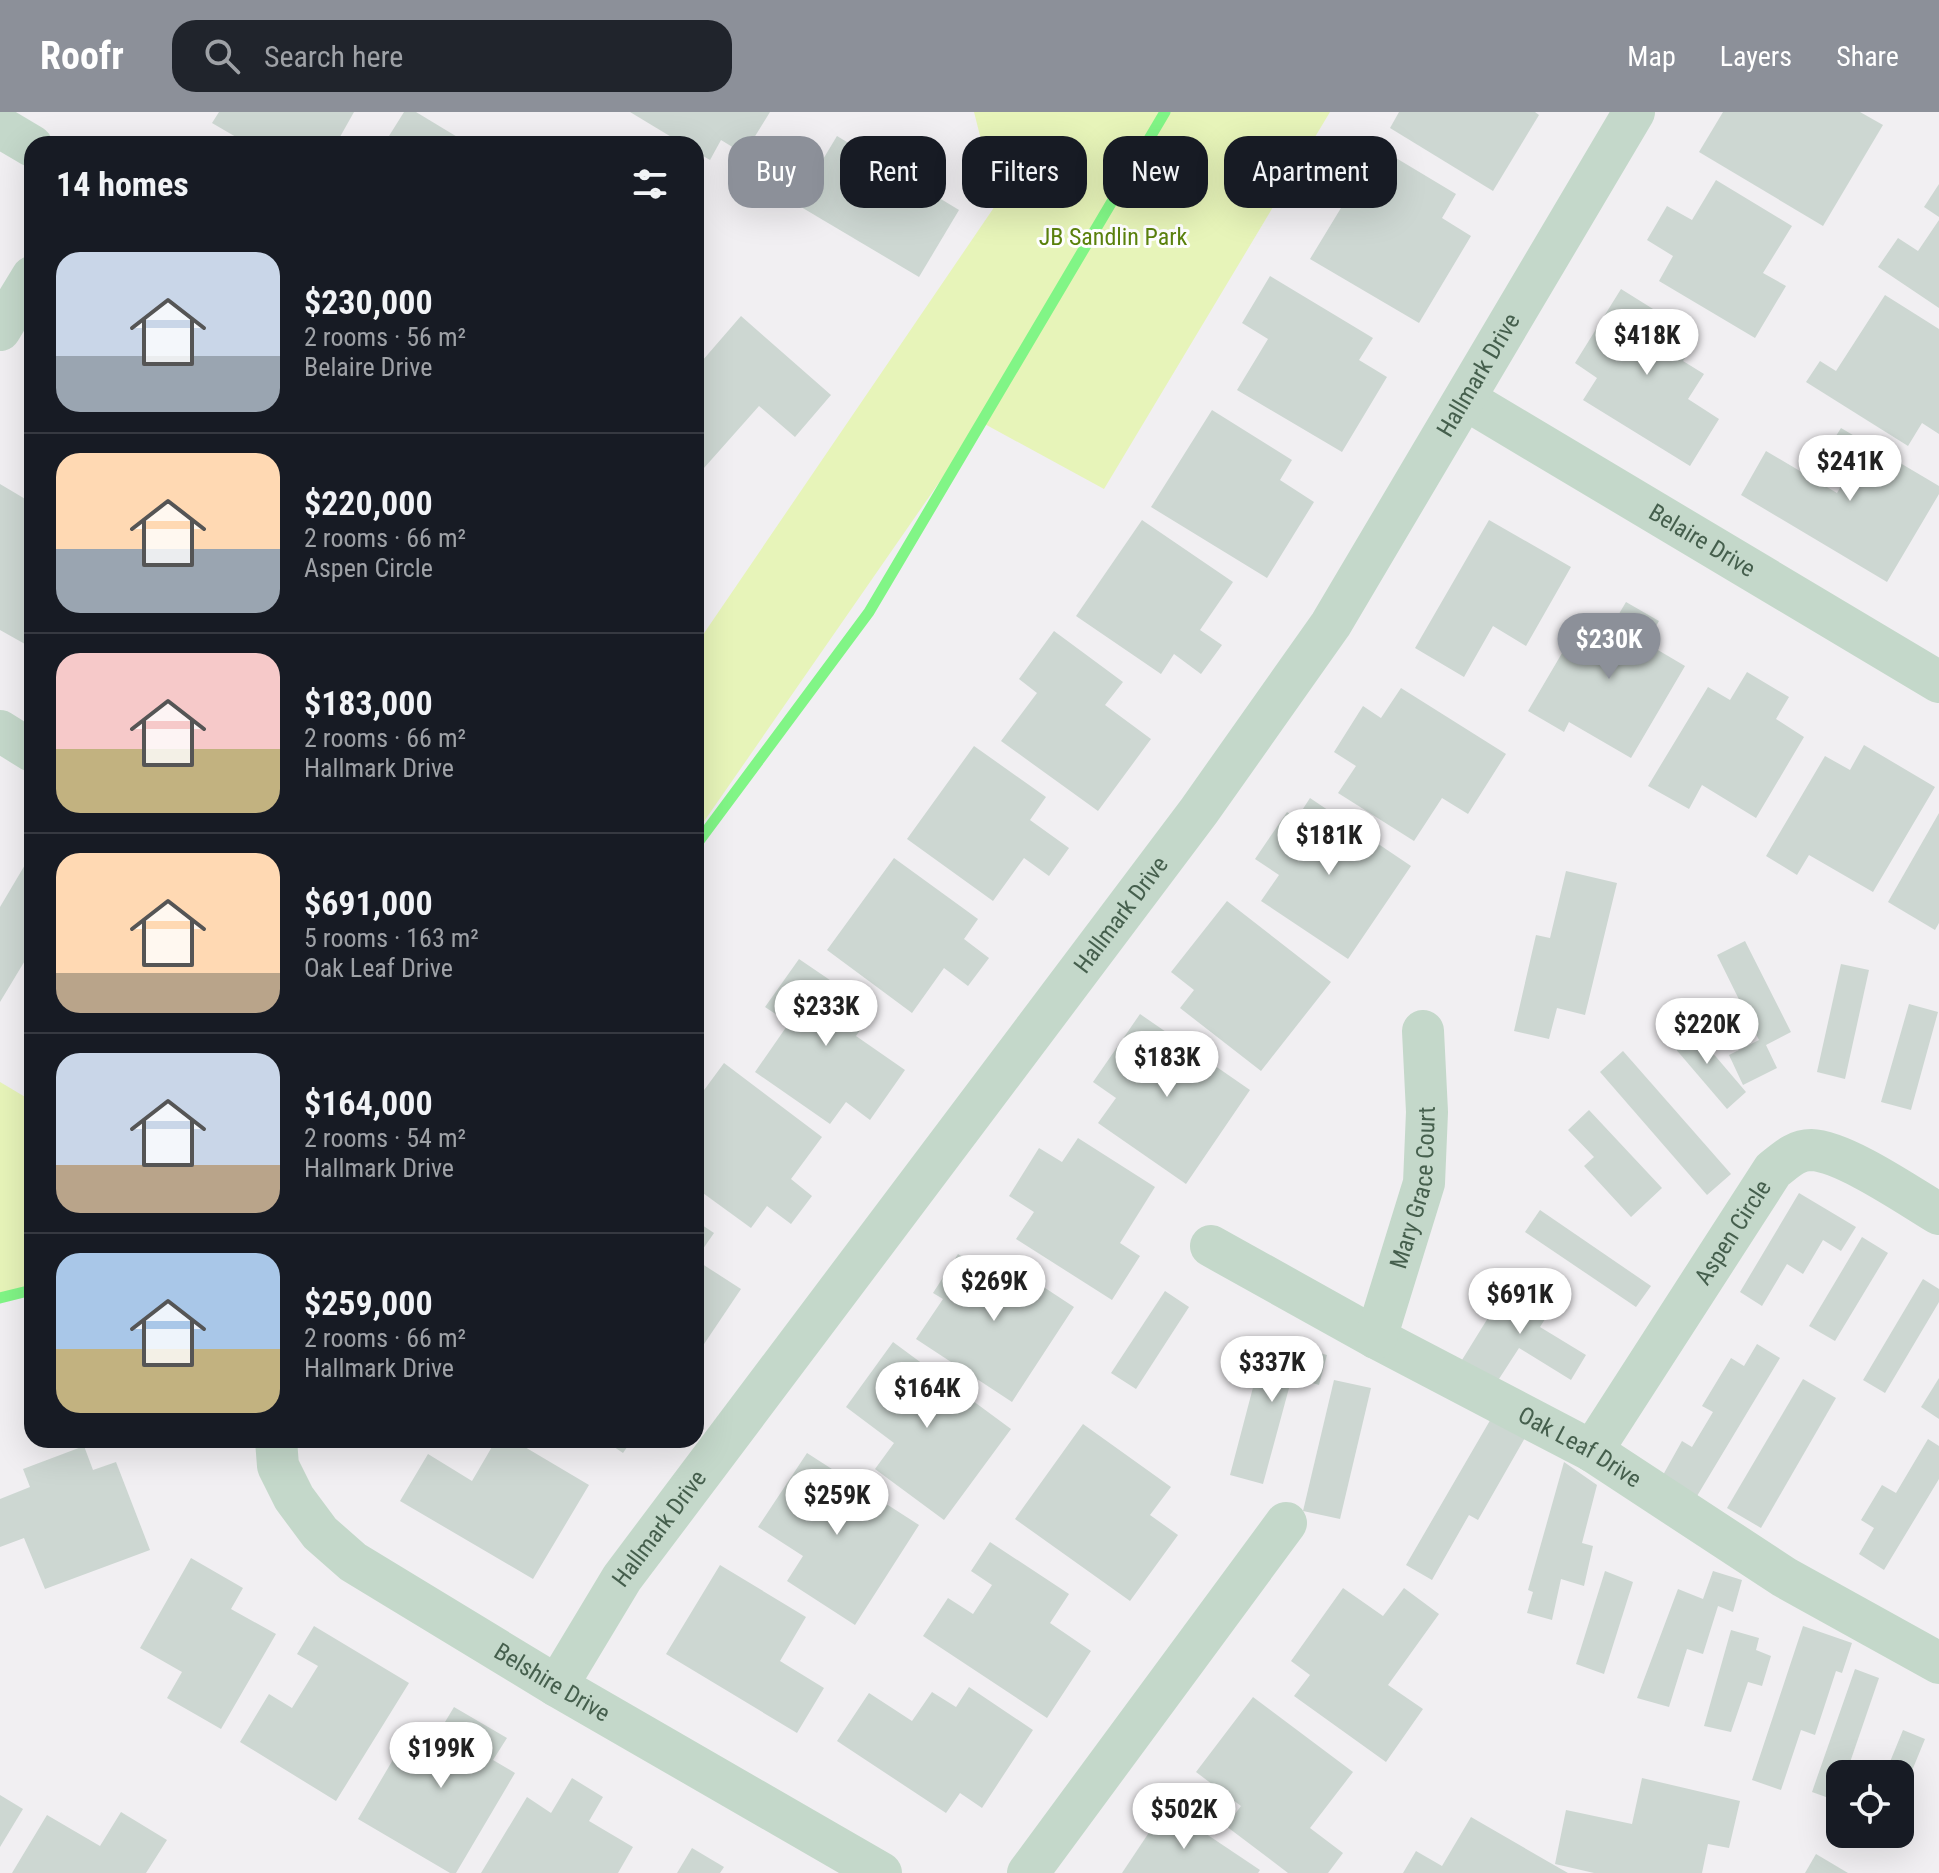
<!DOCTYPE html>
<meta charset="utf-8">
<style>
:root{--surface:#171b24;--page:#20242c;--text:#f1f3f6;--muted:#9ea1a6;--line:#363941;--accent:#8c9099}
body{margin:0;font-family:"Roboto Condensed",sans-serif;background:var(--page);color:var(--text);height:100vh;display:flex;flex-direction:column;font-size:30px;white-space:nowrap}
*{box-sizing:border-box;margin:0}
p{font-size:26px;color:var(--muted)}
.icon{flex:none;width:44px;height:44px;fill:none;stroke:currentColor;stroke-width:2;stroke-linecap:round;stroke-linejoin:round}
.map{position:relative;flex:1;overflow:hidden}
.side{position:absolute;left:24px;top:24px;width:680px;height:1312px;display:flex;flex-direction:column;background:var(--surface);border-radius:24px;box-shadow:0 8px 32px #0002}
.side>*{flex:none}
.guide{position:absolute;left:728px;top:24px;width:760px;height:72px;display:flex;gap:16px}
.fabs{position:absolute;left:1826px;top:1648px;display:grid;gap:16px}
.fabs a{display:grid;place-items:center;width:88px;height:88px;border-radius:16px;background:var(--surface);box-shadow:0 8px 32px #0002;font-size:40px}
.price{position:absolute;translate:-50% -68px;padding:0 18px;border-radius:28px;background:#fff;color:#222;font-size:26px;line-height:52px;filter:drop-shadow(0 2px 4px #0008)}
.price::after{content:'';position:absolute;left:50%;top:48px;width:24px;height:18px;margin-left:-12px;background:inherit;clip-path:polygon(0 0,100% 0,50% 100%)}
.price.active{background:var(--accent);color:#fff}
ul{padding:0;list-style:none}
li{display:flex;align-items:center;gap:24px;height:200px;padding:0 32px}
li+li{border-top:2px solid var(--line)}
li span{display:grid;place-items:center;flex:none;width:224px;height:160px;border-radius:24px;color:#555}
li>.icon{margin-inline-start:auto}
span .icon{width:96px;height:96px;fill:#fffc;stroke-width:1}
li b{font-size:34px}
h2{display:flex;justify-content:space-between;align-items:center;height:96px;padding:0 32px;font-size:34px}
.pill{padding:0 28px;border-radius:24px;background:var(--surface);box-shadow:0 8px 32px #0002;font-size:28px;line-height:72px}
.pill.active{background:var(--accent);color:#fff}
header{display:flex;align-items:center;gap:48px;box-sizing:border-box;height:112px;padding:0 40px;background:var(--accent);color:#fff}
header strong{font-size:38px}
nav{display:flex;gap:44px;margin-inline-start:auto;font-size:28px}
.search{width:560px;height:72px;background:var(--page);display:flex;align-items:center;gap:20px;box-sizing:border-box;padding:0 28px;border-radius:24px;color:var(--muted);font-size:30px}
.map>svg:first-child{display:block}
.green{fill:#e7f4b9}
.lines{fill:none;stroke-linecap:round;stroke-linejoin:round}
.stream{stroke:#81f586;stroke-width:11}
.building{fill:#cdd7d2}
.minor{stroke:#c4d8ca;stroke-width:42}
.labels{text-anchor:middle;stroke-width:6;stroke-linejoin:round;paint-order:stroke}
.park-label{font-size:24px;fill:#5b820d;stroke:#fff}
.street-label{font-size:24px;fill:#455f4d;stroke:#fff}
</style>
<header>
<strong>Roofr</strong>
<div class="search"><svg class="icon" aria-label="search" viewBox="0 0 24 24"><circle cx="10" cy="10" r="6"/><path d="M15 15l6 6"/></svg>Search here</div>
<nav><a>Map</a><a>Layers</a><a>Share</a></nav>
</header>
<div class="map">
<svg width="1939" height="1761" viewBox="0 0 1939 1761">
<rect width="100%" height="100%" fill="#f1eff2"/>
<g class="green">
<path d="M 974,0 L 1330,0 L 1104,377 L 981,310 L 696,721 L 696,533 L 997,91 Z"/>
<path d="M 0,970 L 32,989 L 32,1179 L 0,1187 Z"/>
</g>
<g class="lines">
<g class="stream">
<path d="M 696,733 L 869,500 L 1165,0"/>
<path d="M 0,1186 L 32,1178"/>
</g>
</g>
<g class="building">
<path d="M 219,0 L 354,0 L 336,32 L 310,32 L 304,29 L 302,32 L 231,32 L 236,25 L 212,11 Z"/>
<path d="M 404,0 L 416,0 L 459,26 L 455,32 L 384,32 Z"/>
<path d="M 630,0 L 770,0 L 744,42 L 721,28 L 710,48 L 696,40 L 696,32 L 683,32 Z"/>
<path d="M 1399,0 L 1535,0 L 1539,3 L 1493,79 L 1390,16 Z"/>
<path d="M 1723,0 L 1860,0 L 1883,13 L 1823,114 L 1699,40 Z"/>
<path d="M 837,24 L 959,98 L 919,165 L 796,92 Z"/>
<path d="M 1391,43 L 1456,82 L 1442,106 L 1471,124 L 1419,211 L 1310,147 L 1344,91 L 1337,87 L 1361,46 L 1382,58 Z"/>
<path d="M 1716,68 L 1792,114 L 1763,161 L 1786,174 L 1755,226 L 1659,169 L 1673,144 L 1647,128 L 1667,94 L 1692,108 Z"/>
<path d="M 1939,72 L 1939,105 L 1924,95 Z"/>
<path d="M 1939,108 L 1939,196 L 1878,155 L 1898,126 L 1918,139 Z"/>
<path d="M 1270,164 L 1373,226 L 1359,248 L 1387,265 L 1342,340 L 1237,278 L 1268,227 L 1242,211 Z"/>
<path d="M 1621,177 L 1698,225 L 1683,249 L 1704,262 L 1688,287 L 1719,307 L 1690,354 L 1583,288 L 1597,266 L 1575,251 Z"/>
<path d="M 1885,183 L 1939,217 L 1939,322 L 1922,311 L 1908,334 L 1806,270 L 1820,249 L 1836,259 Z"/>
<path d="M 741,204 L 831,283 L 795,325 L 759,294 L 696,365 L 696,256 Z"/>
<path d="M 1212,298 L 1292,348 L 1280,368 L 1314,390 L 1267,466 L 1151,395 Z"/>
<path d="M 1841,316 L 1939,374 L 1939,382 L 1887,470 L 1741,383 L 1766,339 L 1837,381 L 1850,359 L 1824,343 Z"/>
<path d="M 0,372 L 32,391 L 30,419 L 32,420 L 32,536 L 0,518 Z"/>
<path d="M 1142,408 L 1233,470 L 1200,518 L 1222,533 L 1201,562 L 1174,542 L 1161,562 L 1076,504 Z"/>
<path d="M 1489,408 L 1571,455 L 1526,534 L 1493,514 L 1464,565 L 1415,536 Z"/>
<path d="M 1626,490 L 1659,509 L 1646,531 L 1685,554 L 1631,646 L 1569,610 L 1564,620 L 1528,599 L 1585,502 L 1610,517 Z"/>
<path d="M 1054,519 L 1123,570 L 1105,593 L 1151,627 L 1098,699 L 1001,629 L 1037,581 L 1019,567 Z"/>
<path d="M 1747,560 L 1789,585 L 1776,607 L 1804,625 L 1756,706 L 1702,673 L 1689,697 L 1648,674 L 1708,575 L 1730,588 Z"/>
<path d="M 1401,576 L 1506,642 L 1468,702 L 1442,686 L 1414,729 L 1338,681 L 1356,654 L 1334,640 L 1363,594 L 1381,606 Z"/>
<path d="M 1864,633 L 1935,675 L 1873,780 L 1809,743 L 1797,763 L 1766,744 L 1825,644 L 1850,658 Z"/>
<path d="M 974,634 L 1046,685 L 1030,708 L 1069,736 L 1049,764 L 1024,746 L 993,789 L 907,727 Z"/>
<path d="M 1310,686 L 1411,754 L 1348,847 L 1261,789 L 1279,763 L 1255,747 L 1287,700 L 1297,706 Z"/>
<path d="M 1939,701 L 1939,811 L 1935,818 L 1888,790 Z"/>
<path d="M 32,741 L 32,837 L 0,890 L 0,795 Z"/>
<path d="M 894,746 L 978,807 L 964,827 L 989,846 L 968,874 L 944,856 L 912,901 L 827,838 Z"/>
<path d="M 1566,759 L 1617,771 L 1585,903 L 1557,896 L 1549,927 L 1514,919 L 1536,823 L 1550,826 Z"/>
<path d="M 1227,789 L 1331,870 L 1261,959 L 1180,896 L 1194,878 L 1171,860 Z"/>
<path d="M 1745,829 L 1791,920 L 1766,933 L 1777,956 L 1743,973 L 1729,943 L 1759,928 L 1717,843 Z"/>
<path d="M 799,847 L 874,898 L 856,924 L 905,958 L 870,1008 L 846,990 L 830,1012 L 755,960 L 789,911 L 765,895 Z"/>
<path d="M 1841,852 L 1869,858 L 1845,967 L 1817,960 Z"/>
<path d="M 1909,892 L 1938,900 L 1911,998 L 1881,990 Z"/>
<path d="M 1140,902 L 1250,978 L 1186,1072 L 1098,1011 L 1116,986 L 1093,970 Z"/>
<path d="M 1688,912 L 1746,980 L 1727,997 L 1668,928 Z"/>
<path d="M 1623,939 L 1731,1062 L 1707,1083 L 1600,960 Z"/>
<path d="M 724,951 L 822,1025 L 791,1067 L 812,1084 L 791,1112 L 767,1094 L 751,1116 L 696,1076 L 696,989 Z"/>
<path d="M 1589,998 L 1662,1076 L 1631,1105 L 1584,1054 L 1594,1045 L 1568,1018 Z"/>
<path d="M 1078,1026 L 1155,1075 L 1120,1131 L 1140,1144 L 1112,1188 L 1016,1127 L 1034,1100 L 1009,1084 L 1039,1036 L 1062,1050 Z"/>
<path d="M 1799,1081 L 1856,1115 L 1841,1139 L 1823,1128 L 1803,1162 L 1787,1152 L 1762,1194 L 1740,1180 Z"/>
<path d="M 1540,1098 L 1651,1174 L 1636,1195 L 1525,1120 Z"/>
<path d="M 696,1109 L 714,1121 L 696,1147 Z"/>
<path d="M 1862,1125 L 1888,1141 L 1835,1229 L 1809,1214 Z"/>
<path d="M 958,1142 L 987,1161 L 998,1145 L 1074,1195 L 1012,1290 L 916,1227 L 943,1187 L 933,1181 Z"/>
<path d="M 696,1148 L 741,1177 L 696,1244 Z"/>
<path d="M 1512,1167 L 1554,1193 L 1540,1215 L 1586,1243 L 1571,1268 L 1519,1236 L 1497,1270 L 1462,1248 Z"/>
<path d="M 1923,1167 L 1939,1177 L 1939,1190 L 1885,1281 L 1863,1268 Z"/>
<path d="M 1165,1179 L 1189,1195 L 1136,1277 L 1111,1261 Z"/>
<path d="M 1266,1226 L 1327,1243 L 1319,1273 L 1292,1265 L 1263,1372 L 1230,1363 Z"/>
<path d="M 893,1230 L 1011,1317 L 944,1408 L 875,1357 L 894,1331 L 846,1295 Z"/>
<path d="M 1757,1232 L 1780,1246 L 1697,1384 L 1663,1363 L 1682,1329 L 1692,1335 L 1713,1300 L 1702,1294 L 1731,1246 L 1744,1254 Z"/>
<path d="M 1939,1266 L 1939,1307 L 1921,1295 Z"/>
<path d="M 1803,1267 L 1836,1286 L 1761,1416 L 1727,1396 Z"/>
<path d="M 1334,1268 L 1371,1276 L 1340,1407 L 1303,1399 Z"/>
<path d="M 1492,1305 L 1526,1324 L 1478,1408 L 1469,1403 L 1432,1468 L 1406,1453 Z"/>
<path d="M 1083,1312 L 1171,1375 L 1150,1403 L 1178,1423 L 1130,1489 L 1015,1407 Z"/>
<path d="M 1928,1327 L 1939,1334 L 1939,1367 L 1884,1458 L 1859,1442 L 1874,1416 L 1861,1408 L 1882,1373 L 1896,1381 Z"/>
<path d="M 496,1328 L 513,1328 L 589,1373 L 533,1467 L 400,1389 L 428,1342 L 472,1369 Z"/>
<path d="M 604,1328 L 632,1328 L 623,1341 Z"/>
<path d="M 84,1334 L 93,1358 L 116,1350 L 150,1438 L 45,1477 L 24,1426 L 0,1435 L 0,1387 L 30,1375 L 23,1357 Z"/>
<path d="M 807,1341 L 919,1413 L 855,1513 L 787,1469 L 803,1444 L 758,1415 Z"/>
<path d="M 1564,1350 L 1597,1373 L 1582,1431 L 1593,1434 L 1584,1474 L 1561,1467 L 1552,1508 L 1527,1501 L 1533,1480 L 1528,1478 Z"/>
<path d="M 990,1430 L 1069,1482 L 1050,1511 L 1091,1539 L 1047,1606 L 923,1524 L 948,1486 L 973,1502 L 992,1473 L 971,1459 Z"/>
<path d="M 191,1446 L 243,1476 L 231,1497 L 276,1522 L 221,1617 L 167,1586 L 182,1560 L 140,1536 Z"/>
<path d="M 720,1453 L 806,1505 L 780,1549 L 824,1576 L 797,1621 L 666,1542 Z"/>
<path d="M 1605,1459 L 1633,1470 L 1604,1562 L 1576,1552 Z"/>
<path d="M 1713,1459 L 1742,1468 L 1733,1500 L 1718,1494 L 1703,1542 L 1687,1537 L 1669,1595 L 1637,1586 L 1678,1477 L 1703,1487 Z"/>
<path d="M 1343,1476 L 1383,1504 L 1404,1476 L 1439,1502 L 1388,1573 L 1423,1597 L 1386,1650 L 1294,1584 L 1310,1563 L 1291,1549 Z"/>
<path d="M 314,1514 L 409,1571 L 336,1689 L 240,1630 L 269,1582 L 292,1596 L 318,1554 L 297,1542 Z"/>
<path d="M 1803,1514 L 1852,1531 L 1842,1561 L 1836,1559 L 1815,1623 L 1801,1618 L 1781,1678 L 1752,1668 Z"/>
<path d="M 1731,1518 L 1759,1526 L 1756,1538 L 1771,1544 L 1762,1574 L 1748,1570 L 1731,1620 L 1704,1614 Z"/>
<path d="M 1855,1557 L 1879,1566 L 1846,1662 L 1840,1662 L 1837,1689 L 1812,1680 Z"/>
<path d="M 969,1575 L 1033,1618 L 982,1696 L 960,1681 L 946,1701 L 837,1629 L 869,1581 L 912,1609 L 932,1580 L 956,1595 Z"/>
<path d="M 1253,1585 L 1353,1660 L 1310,1716 L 1343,1741 L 1328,1761 L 1288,1761 L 1226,1714 L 1241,1694 L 1196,1660 Z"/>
<path d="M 454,1595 L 507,1626 L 493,1648 L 515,1661 L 456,1761 L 450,1761 L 358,1707 L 414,1612 L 436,1625 Z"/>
<path d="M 1903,1618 L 1925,1627 L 1900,1688 L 1900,1662 L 1885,1662 Z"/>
<path d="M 572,1666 L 603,1685 L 589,1709 L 633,1735 L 618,1761 L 481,1761 L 527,1685 L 551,1701 Z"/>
<path d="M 1642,1666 L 1740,1689 L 1729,1736 L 1708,1732 L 1702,1761 L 1594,1761 L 1555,1752 L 1566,1698 L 1632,1712 Z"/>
<path d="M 0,1683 L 23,1697 L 0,1735 Z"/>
<path d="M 1166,1695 L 1260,1758 L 1258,1761 L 1122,1761 Z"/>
<path d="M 121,1700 L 167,1728 L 146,1761 L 12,1761 L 47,1703 L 100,1734 Z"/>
<path d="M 1471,1705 L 1547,1749 L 1568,1761 L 1403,1761 L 1416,1739 L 1442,1754 Z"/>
<path d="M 692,1736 L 724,1755 L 720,1761 L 677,1761 Z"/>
<path d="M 1816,1742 L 1848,1761 L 1805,1761 Z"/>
</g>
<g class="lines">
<g class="minor">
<path d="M 0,15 L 32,34"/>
<path d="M 0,218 L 32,165"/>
<path id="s1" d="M 1465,287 L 1939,570"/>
<path d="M 0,619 L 32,639"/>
<path id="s2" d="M 1211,1134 L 1376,1226 L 1592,1339 L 1784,1465 L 1939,1551"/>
<path id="s3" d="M 1376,1226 L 1424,1071 L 1427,1000 L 1423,919"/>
<path id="s4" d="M 276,1328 L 278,1354 L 294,1386 L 320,1421 L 353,1450 L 557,1574 L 881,1761"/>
<path id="s5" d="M 1592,1339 L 1773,1058 C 1785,1049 1795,1038 1811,1038 C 1844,1039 1909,1084 1939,1102"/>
<path id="s6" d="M 557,1574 L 622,1466 L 1199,699 L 1331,512 L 1634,0"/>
<path d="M 1028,1761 L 1286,1411"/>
</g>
</g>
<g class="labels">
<g class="park-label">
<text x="1113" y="133">JB Sandlin Park</text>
</g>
<g class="street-label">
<text dy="8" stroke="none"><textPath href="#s6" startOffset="1604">Hallmark Drive</textPath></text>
<text dy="8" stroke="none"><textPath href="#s1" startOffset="276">Belaire Drive</textPath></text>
<text dy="8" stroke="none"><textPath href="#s6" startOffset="956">Hallmark Drive</textPath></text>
<text dy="8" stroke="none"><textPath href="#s3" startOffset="156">Mary Grace Court</textPath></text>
<text dy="8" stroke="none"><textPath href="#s5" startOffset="260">Aspen Circle</textPath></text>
<text dy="8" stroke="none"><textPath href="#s2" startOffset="420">Oak Leaf Drive</textPath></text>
<text dy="8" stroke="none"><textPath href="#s6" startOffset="188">Hallmark Drive</textPath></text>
<text dy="8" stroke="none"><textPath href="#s4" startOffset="382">Belshire Drive</textPath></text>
</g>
</g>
</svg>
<div class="fabs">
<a><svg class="icon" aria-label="locate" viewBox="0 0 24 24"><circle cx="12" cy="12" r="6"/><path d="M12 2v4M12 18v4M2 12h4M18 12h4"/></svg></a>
</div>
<b class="price" style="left:1647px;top:265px">$418K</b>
<b class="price" style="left:1850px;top:391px">$241K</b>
<b class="price active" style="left:1609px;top:569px">$230K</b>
<b class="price" style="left:1329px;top:765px">$181K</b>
<b class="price" style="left:826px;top:936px">$233K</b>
<b class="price" style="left:1707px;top:954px">$220K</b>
<b class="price" style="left:1167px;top:987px">$183K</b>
<b class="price" style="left:994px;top:1211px">$269K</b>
<b class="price" style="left:1520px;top:1224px">$691K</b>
<b class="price" style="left:1272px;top:1292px">$337K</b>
<b class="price" style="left:927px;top:1318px">$164K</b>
<b class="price" style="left:837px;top:1425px">$259K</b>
<b class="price" style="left:441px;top:1678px">$199K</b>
<b class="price" style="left:1184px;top:1739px">$502K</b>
<div class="guide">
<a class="pill active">Buy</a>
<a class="pill">Rent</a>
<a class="pill">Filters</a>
<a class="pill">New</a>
<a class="pill">Apartment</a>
</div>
<section class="side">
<h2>14 homes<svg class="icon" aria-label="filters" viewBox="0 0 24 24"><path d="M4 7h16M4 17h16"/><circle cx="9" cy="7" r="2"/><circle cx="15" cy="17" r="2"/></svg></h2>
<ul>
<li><span style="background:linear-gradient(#c9d6e8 65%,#9aa5b1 0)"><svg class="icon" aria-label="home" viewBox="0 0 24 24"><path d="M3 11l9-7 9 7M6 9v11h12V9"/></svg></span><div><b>$230,000</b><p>2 rooms · 56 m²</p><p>Belaire Drive</p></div></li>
<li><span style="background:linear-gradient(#ffd9b3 60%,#9aa5b1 0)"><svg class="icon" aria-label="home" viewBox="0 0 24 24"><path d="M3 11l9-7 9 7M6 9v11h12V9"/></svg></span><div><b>$220,000</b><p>2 rooms · 66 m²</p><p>Aspen Circle</p></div></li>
<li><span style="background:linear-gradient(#f6c9c9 60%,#c2b280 0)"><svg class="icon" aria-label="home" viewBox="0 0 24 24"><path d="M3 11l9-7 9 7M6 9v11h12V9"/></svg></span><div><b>$183,000</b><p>2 rooms · 66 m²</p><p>Hallmark Drive</p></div></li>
<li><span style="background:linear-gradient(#ffd9b3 75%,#b9a48a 0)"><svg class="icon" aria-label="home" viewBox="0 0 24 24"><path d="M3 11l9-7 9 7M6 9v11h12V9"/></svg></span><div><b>$691,000</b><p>5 rooms · 163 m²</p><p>Oak Leaf Drive</p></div></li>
<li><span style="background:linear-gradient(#c9d6e8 70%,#b9a48a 0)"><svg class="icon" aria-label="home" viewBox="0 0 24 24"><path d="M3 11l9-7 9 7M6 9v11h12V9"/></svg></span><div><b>$164,000</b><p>2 rooms · 54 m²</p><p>Hallmark Drive</p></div></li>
<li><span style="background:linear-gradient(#a9c7e8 60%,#c2b280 0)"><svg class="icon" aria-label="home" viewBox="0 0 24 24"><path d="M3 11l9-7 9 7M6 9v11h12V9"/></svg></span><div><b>$259,000</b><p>2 rooms · 66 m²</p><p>Hallmark Drive</p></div></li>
</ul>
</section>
</div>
